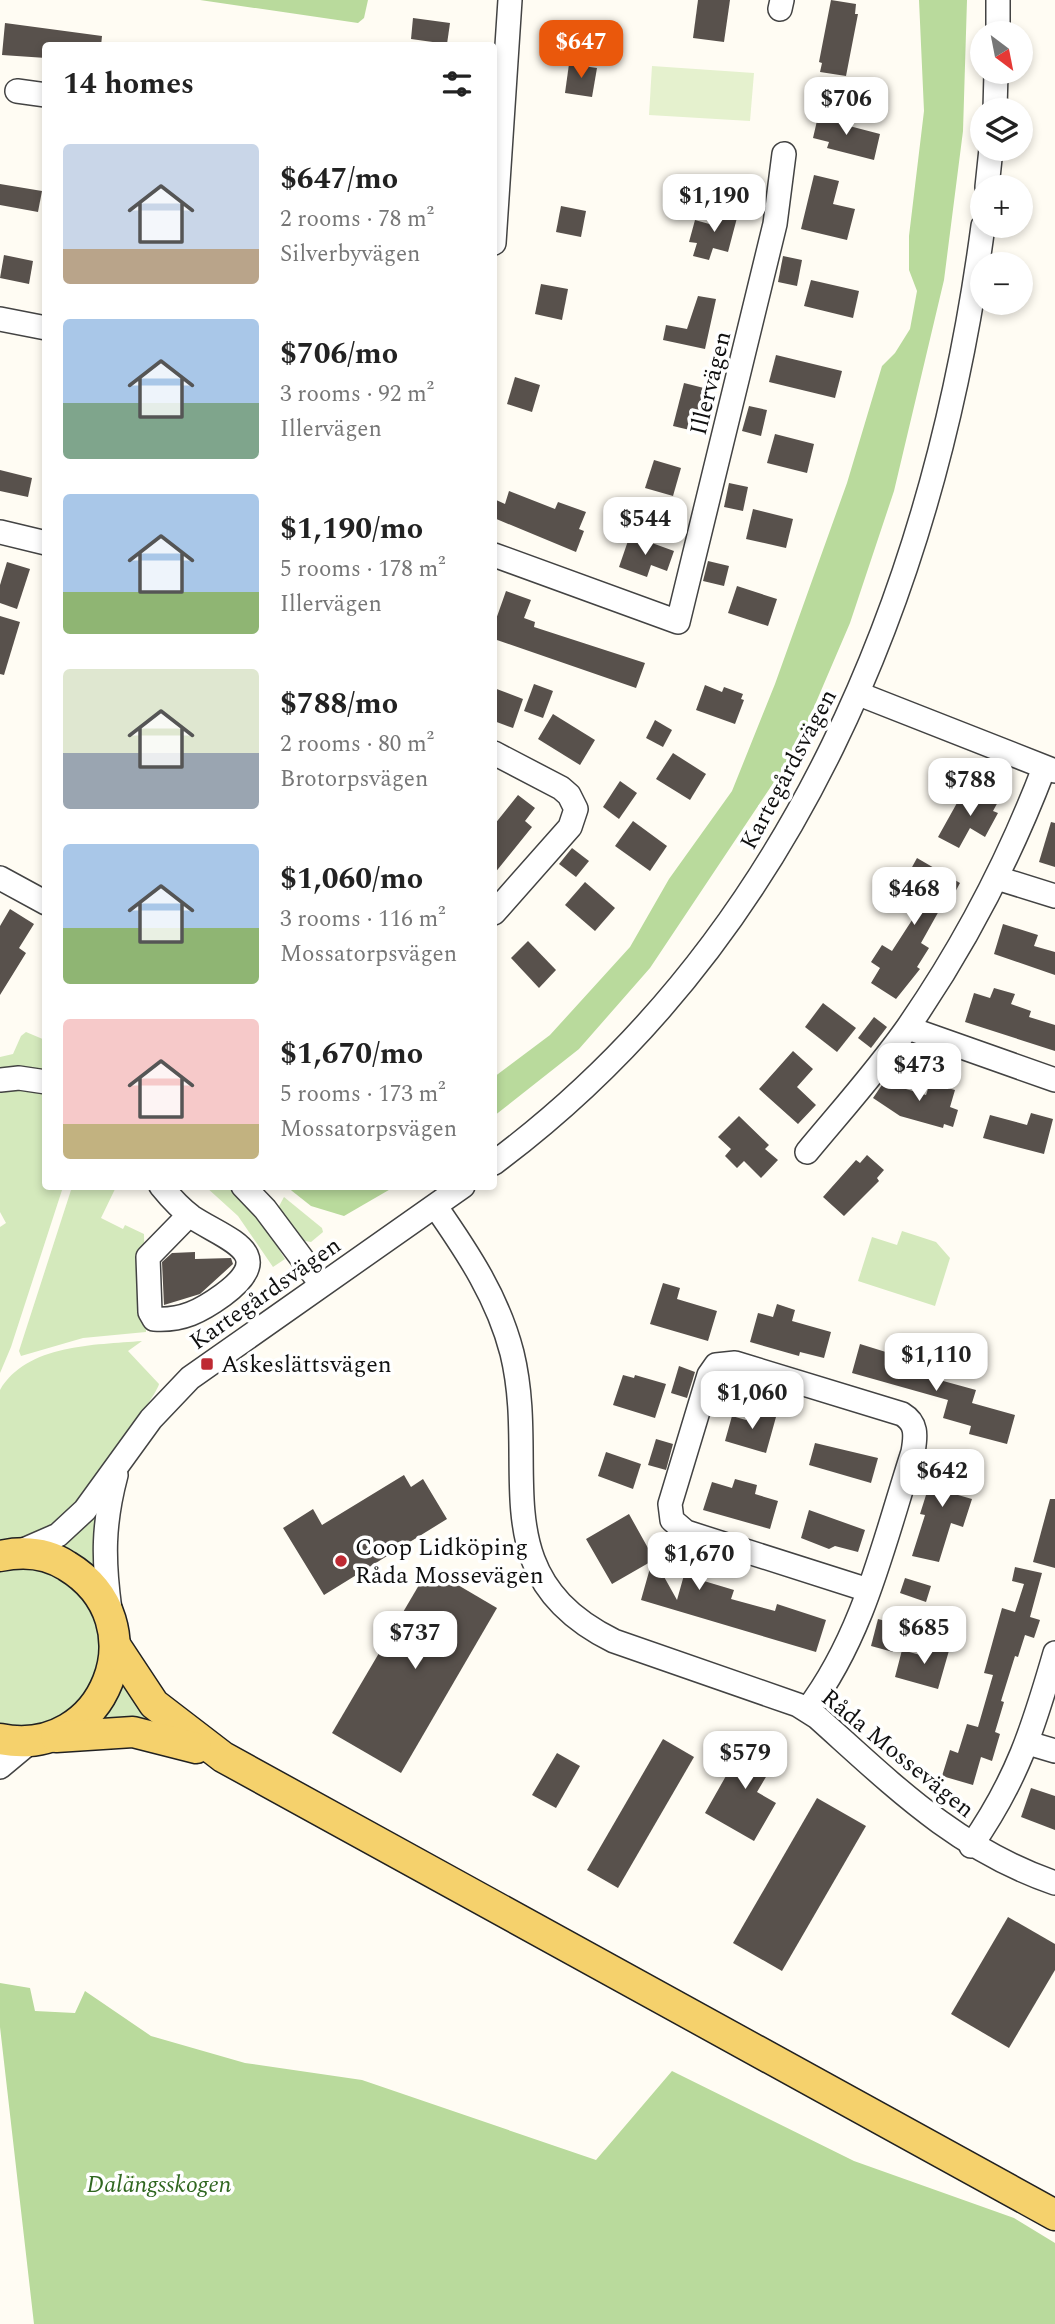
<!DOCTYPE html>
<meta charset="utf-8">
<style>
:root{--surface:#fff;--page:#f6f6f6;--text:#222;--muted:#767676;--accent:#ea580c}
body{margin:0;font-family:Spectral,serif;background:var(--page);color:var(--text);height:100vh;display:flex;flex-direction:column;font-size:26px;white-space:nowrap}
*{box-sizing:border-box;margin:0}
p{font-size:23px;color:var(--muted)}
.icon{flex:none;width:38px;height:38px;fill:none;stroke:currentColor;stroke-width:2;stroke-linecap:round;stroke-linejoin:round}
.map{position:relative;flex:1;overflow:hidden}
.sheet{position:absolute;left:42px;top:42px;width:455px;height:1148px;display:flex;flex-direction:column;background:var(--surface);border-radius:7px;box-shadow:0 4px 10px #0003}
.sheet>*{flex:none}
.needle{width:46px;rotate:148deg}
.tools{position:absolute;left:970px;top:21px;display:grid;gap:14px}
.tools a{display:grid;place-items:center;width:63px;height:63px;border-radius:50%;background:var(--surface);box-shadow:0 4px 10px #0003;font-size:35px}
.price{position:absolute;translate:-50% -60px;padding:0 16px;border-radius:14px;background:#fff;color:#222;font-size:23px;line-height:46px;filter:drop-shadow(0 2px 4px #0008)}
.price::after{content:'';position:absolute;left:50%;top:42px;width:21px;height:16px;margin-left:-10px;background:inherit;clip-path:polygon(0 0,100% 0,50% 100%)}
.price.on{background:var(--accent);color:#fff}
ul{padding:0;list-style:none}
li{display:flex;align-items:center;gap:21px;height:175px;padding:0 21px}
li span{display:grid;place-items:center;flex:none;width:196px;height:140px;border-radius:7px;color:#555}
li>.icon{margin-inline-start:auto}
span .icon{width:84px;height:84px;fill:#fffc;stroke-width:1}
li b{font-size:30px}
h2{display:flex;justify-content:space-between;align-items:center;height:84px;padding:0 21px;font-size:30px}
.map>svg:first-child{display:block}
.green{fill:#d4e9bc}
.forest{fill:#b9da9c}
.pitch{fill:#e5f1ce}
.building{fill:#58514c}
.lines{fill:none;stroke-linecap:round;stroke-linejoin:round}
.minor-casing{stroke:#434343;stroke-width:26}
.major-casing{stroke:#212121;stroke-width:33}
.minor{stroke:#fff;stroke-width:23}
.major{stroke:#f5d16c;stroke-width:30}
.poi-dot{fill:#be2a33;stroke:#fff;stroke-width:2.5}
.labels{text-anchor:middle;stroke-width:7;stroke-linejoin:round;paint-order:stroke}
.street-label{font-size:24px;fill:#101010;stroke:#fff}
.poi-label{font-size:24px;fill:#101010;stroke:#fff;text-anchor:start}
.park-label{font-size:24px;font-style:italic;fill:#306720;stroke:#fff}
</style>
<div class="map">
<svg width="1055" height="2324" viewBox="0 0 1055 2324">
<rect width="100%" height="100%" fill="#fffcf3"/>
<g class="green">
<path d="M 26,1032 L 45,1040 L 45,1071 L 0,1068 L 0,1057 L 13,1054 L 21,1036 Z"/>
<path d="M 16,1088 L 45,1093 L 46,1186 L 63,1187 L 11,1347 L 0,1373 L 0,1227 L 6,1223 L 0,1212 L 0,1091 Z"/>
<path d="M 72,1187 L 116,1187 L 101,1218 L 123,1229 L 125,1225 L 144,1234 L 146,1332 L 83,1338 L 21,1356 L 19,1351 Z"/>
<path d="M 206,1187 L 229,1187 C 253,1206 269,1233 285,1259 L 273,1267 L 238,1216 Z"/>
<path d="M 284,1197 L 322,1228 L 323,1232 L 311,1242 L 305,1241 L 278,1208 Z"/>
<path d="M 902,1231 L 936,1242 L 950,1258 L 935,1306 L 858,1281 L 872,1237 L 897,1245 Z"/>
<path d="M 142,1341 L 128,1351 L 159,1384 C 158,1394 77,1506 65,1517 C 47,1533 22,1538 0,1545 L 0,1390 C 27,1344 95,1345 142,1341 Z"/>
<path d="M 95,1515 L 95,1566 L 93,1569 L 52,1547 Z"/>
<path d="M 0,1566 L 57,1571 L 100,1615 L 102,1676 L 62,1722 L 0,1730 Z"/>
<path d="M 120,1677 L 154,1719 L 153,1724 L 101,1721 L 100,1714 Z"/>
</g>
<g class="forest">
<path d="M 200,0 L 368,0 L 364,18 L 358,23 Z"/>
<path d="M 919,0 L 967,0 L 963,131 L 944,280 L 894,491 L 850,623 L 796,749 L 650,968 L 579,1049 L 494,1116 L 494,1077 L 550,1035 L 630,947 L 669,879 L 732,791 L 775,684 L 847,483 L 882,366 L 895,353 L 910,329 L 917,291 L 909,270 L 909,236 L 924,111 Z"/>
<path d="M 287,1187 L 394,1187 L 344,1216 L 311,1206 Z"/>
<path d="M 0,1983 L 30,1988 L 35,2011 L 75,2013 L 85,1991 L 151,2036 L 245,2063 L 362,2080 L 596,2160 L 672,2071 L 854,2161 L 1014,2218 L 1055,2243 L 1055,2324 L 34,2324 L 0,2027 Z"/>
</g>
<path class="pitch" d="M 652,66 L 754,73 L 750,121 L 649,115 Z"/>
<g class="building">
<path d="M 698,0 L 730,0 L 724,42 L 693,38 Z"/>
<path d="M 831,0 L 856,4 L 855,14 L 858,14 L 846,76 L 820,72 L 822,63 L 819,62 Z"/>
<path d="M 413,18 L 450,23 L 447,44 L 411,39 Z"/>
<path d="M 5,23 L 102,36 L 101,46 L 46,46 L 46,58 L 2,55 Z"/>
<path d="M 569,64 L 597,68 L 592,97 L 565,93 Z"/>
<path d="M 819,112 L 836,116 L 834,122 L 880,134 L 874,160 L 827,148 L 829,142 L 813,138 Z"/>
<path d="M 814,175 L 839,181 L 833,204 L 855,209 L 847,240 L 801,229 Z"/>
<path d="M 0,184 L 42,191 L 38,212 L 0,205 Z"/>
<path d="M 561,206 L 586,211 L 581,237 L 556,232 Z"/>
<path d="M 717,209 L 738,214 L 728,252 L 713,248 L 709,260 L 693,256 L 697,243 L 689,242 L 695,220 L 713,225 Z"/>
<path d="M 4,255 L 33,261 L 29,284 L 0,278 Z"/>
<path d="M 783,256 L 802,260 L 797,286 L 778,282 Z"/>
<path d="M 811,280 L 859,291 L 853,318 L 804,306 Z"/>
<path d="M 541,284 L 568,289 L 562,320 L 535,314 Z"/>
<path d="M 698,296 L 716,299 L 705,349 L 663,340 L 666,325 L 687,329 Z"/>
<path d="M 776,355 L 842,371 L 835,398 L 769,382 Z"/>
<path d="M 515,377 L 540,385 L 532,412 L 507,404 Z"/>
<path d="M 684,383 L 708,389 L 698,432 L 673,426 Z"/>
<path d="M 749,406 L 767,410 L 761,436 L 742,431 Z"/>
<path d="M 775,434 L 814,444 L 807,473 L 767,463 Z"/>
<path d="M 654,460 L 681,468 L 673,496 L 645,488 Z"/>
<path d="M 0,470 L 32,478 L 28,497 L 0,491 Z"/>
<path d="M 729,483 L 748,487 L 743,511 L 724,507 Z"/>
<path d="M 509,491 L 555,509 L 558,502 L 586,512 L 579,529 L 584,531 L 576,552 L 494,518 L 494,499 L 505,504 Z"/>
<path d="M 753,509 L 793,519 L 786,548 L 746,539 Z"/>
<path d="M 630,535 L 674,551 L 667,571 L 651,565 L 647,577 L 619,567 Z"/>
<path d="M 708,561 L 729,566 L 724,586 L 703,581 Z"/>
<path d="M 7,562 L 30,569 L 17,609 L 0,603 L 0,585 Z"/>
<path d="M 737,586 L 777,599 L 768,626 L 728,613 Z"/>
<path d="M 506,591 L 531,600 L 524,618 L 535,622 L 534,627 L 645,663 L 636,688 L 494,639 L 494,625 Z"/>
<path d="M 0,616 L 20,622 L 4,675 L 0,674 Z"/>
<path d="M 534,684 L 553,691 L 543,718 L 524,711 Z"/>
<path d="M 705,685 L 722,692 L 724,687 L 743,694 L 741,699 L 744,700 L 735,724 L 696,710 Z"/>
<path d="M 494,688 L 523,699 L 513,728 L 494,721 Z"/>
<path d="M 553,714 L 595,740 L 580,765 L 538,739 Z"/>
<path d="M 655,720 L 672,730 L 663,747 L 646,738 Z"/>
<path d="M 673,753 L 706,774 L 690,800 L 656,779 Z"/>
<path d="M 620,781 L 637,793 L 619,819 L 603,807 Z"/>
<path d="M 978,788 L 999,800 L 993,811 L 998,813 L 985,837 L 970,828 L 959,848 L 938,837 L 962,794 L 972,800 Z"/>
<path d="M 518,795 L 535,808 L 525,821 L 532,827 L 494,874 L 494,825 Z"/>
<path d="M 633,821 L 667,846 L 650,871 L 615,846 Z"/>
<path d="M 1051,822 L 1055,823 L 1055,867 L 1039,862 Z"/>
<path d="M 572,848 L 589,861 L 576,877 L 559,864 Z"/>
<path d="M 917,858 L 960,883 L 945,911 L 940,909 L 921,943 L 929,948 L 917,967 L 920,969 L 896,999 L 871,983 L 880,968 L 871,962 L 882,945 L 892,951 L 914,917 L 897,907 L 906,890 L 901,887 Z"/>
<path d="M 585,882 L 615,908 L 595,931 L 565,905 Z"/>
<path d="M 10,909 L 34,924 L 19,948 L 26,953 L 0,995 L 0,926 Z"/>
<path d="M 1003,924 L 1038,935 L 1034,946 L 1055,952 L 1055,975 L 994,954 Z"/>
<path d="M 528,941 L 556,970 L 539,988 L 511,958 Z"/>
<path d="M 994,988 L 1015,994 L 1011,1004 L 1031,1011 L 1029,1017 L 1055,1025 L 1055,1051 L 965,1022 L 974,993 L 990,998 Z"/>
<path d="M 823,1003 L 856,1028 L 837,1052 L 805,1027 Z"/>
<path d="M 874,1017 L 887,1027 L 871,1048 L 858,1038 Z"/>
<path d="M 793,1051 L 813,1069 L 797,1087 L 816,1105 L 798,1124 L 759,1089 Z"/>
<path d="M 888,1076 L 906,1089 L 926,1095 L 930,1083 L 955,1090 L 950,1107 L 958,1110 L 953,1127 L 944,1124 L 943,1128 L 900,1116 L 873,1098 Z"/>
<path d="M 1031,1113 L 1053,1119 L 1044,1154 L 983,1138 L 990,1115 L 1027,1125 Z"/>
<path d="M 739,1116 L 769,1145 L 765,1149 L 778,1160 L 761,1178 L 744,1161 L 737,1168 L 725,1156 L 731,1149 L 718,1137 Z"/>
<path d="M 867,1155 L 884,1170 L 877,1178 L 879,1181 L 844,1216 L 823,1197 L 856,1160 L 860,1163 Z"/>
<path d="M 195,1252 L 195,1259 L 231,1258 L 233,1264 L 200,1294 L 164,1305 L 162,1262 L 172,1253 Z"/>
<path d="M 663,1283 L 680,1288 L 677,1299 L 717,1311 L 708,1341 L 650,1324 Z"/>
<path d="M 777,1304 L 795,1310 L 792,1321 L 831,1332 L 824,1358 L 800,1352 L 799,1356 L 750,1342 L 758,1313 L 773,1317 Z"/>
<path d="M 860,1344 L 902,1357 L 900,1364 L 926,1372 L 925,1376 L 976,1390 L 972,1403 L 1015,1415 L 1007,1444 L 969,1434 L 971,1426 L 943,1418 L 948,1400 L 852,1373 Z"/>
<path d="M 679,1366 L 695,1372 L 687,1398 L 671,1393 Z"/>
<path d="M 623,1375 L 634,1378 L 635,1375 L 666,1384 L 655,1418 L 613,1405 Z"/>
<path d="M 749,1410 L 776,1417 L 766,1453 L 725,1441 L 732,1416 L 746,1420 Z"/>
<path d="M 656,1439 L 673,1444 L 666,1470 L 648,1465 Z"/>
<path d="M 815,1443 L 878,1458 L 871,1483 L 809,1465 Z"/>
<path d="M 606,1452 L 641,1464 L 633,1489 L 598,1476 Z"/>
<path d="M 938,1457 L 967,1466 L 958,1495 L 972,1499 L 963,1527 L 951,1523 L 939,1562 L 912,1556 L 925,1515 L 920,1514 Z"/>
<path d="M 404,1475 L 411,1487 L 423,1479 L 447,1519 L 324,1595 L 283,1528 L 313,1509 L 322,1525 Z"/>
<path d="M 735,1479 L 757,1485 L 755,1494 L 778,1501 L 770,1529 L 703,1510 L 712,1482 L 732,1488 Z"/>
<path d="M 1050,1499 L 1055,1499 L 1055,1568 L 1033,1562 Z"/>
<path d="M 809,1510 L 865,1530 L 858,1552 L 835,1546 L 829,1549 L 801,1538 Z"/>
<path d="M 629,1514 L 677,1600 L 684,1575 L 734,1590 L 731,1599 L 775,1611 L 777,1604 L 826,1620 L 816,1652 L 641,1600 L 652,1561 L 612,1584 L 586,1539 Z"/>
<path d="M 1015,1567 L 1042,1573 L 1030,1617 L 1040,1620 L 1034,1638 L 1025,1635 L 1018,1657 L 1015,1656 L 1001,1701 L 1004,1702 L 995,1732 L 1000,1734 L 992,1761 L 981,1757 L 973,1785 L 942,1776 L 950,1750 L 958,1753 L 967,1724 L 978,1727 L 993,1675 L 984,1673 L 1002,1608 L 1015,1612 L 1024,1584 L 1012,1581 Z"/>
<path d="M 429,1568 L 497,1608 L 401,1773 L 332,1733 Z"/>
<path d="M 905,1578 L 931,1586 L 926,1602 L 900,1593 Z"/>
<path d="M 878,1619 L 901,1625 L 893,1652 L 871,1646 Z"/>
<path d="M 928,1641 L 950,1647 L 938,1689 L 895,1677 L 902,1650 L 924,1656 Z"/>
<path d="M 748,1737 L 779,1755 L 757,1792 L 776,1803 L 754,1841 L 705,1813 Z"/>
<path d="M 663,1739 L 694,1757 L 618,1888 L 587,1870 Z"/>
<path d="M 557,1753 L 580,1766 L 556,1808 L 532,1795 Z"/>
<path d="M 1031,1788 L 1055,1796 L 1055,1830 L 1021,1817 Z"/>
<path d="M 817,1798 L 866,1826 L 782,1971 L 733,1943 Z"/>
<path d="M 1008,1917 L 1055,1944 L 1055,1970 L 1009,2048 L 951,2014 Z"/>
</g>
<g class="lines">
<defs>
<g id="minor">
<path d="M 780,9 L 782,0"/>
<path d="M 998,33 L 998,0"/>
<path d="M 17,91 L 46,95"/>
<path d="M 995,110 L 996,72"/>
<path d="M 987,187 L 991,149"/>
<path d="M 494,243 L 510,0"/>
<path d="M 0,319 L 46,328"/>
<path d="M 0,532 L 46,543"/>
<path d="M 494,555 L 678,622 L 775,224 L 784,154"/>
<path d="M 859,694 L 1055,771"/>
<path d="M 494,753 L 561,788 L 569,795 L 576,809 L 570,827 L 494,913"/>
<path d="M 0,878 L 46,903"/>
<path d="M 997,878 L 1055,896"/>
<path d="M 908,1028 L 1055,1080"/>
<path d="M 0,1080 L 19,1078 L 46,1082"/>
<path d="M 807,1152 C 841,1111 877,1071 908,1027 C 964,946 1009,860 1044,768"/>
<path d="M 494,1163 C 793,940 935,587 983,226"/>
<path d="M 161,1186 C 170,1197 181,1209 192,1217 C 227,1240 280,1253 223,1295 C 201,1311 182,1321 154,1319 L 150,1312 L 148,1257 L 189,1215"/>
<path d="M 243,1186 L 265,1209 L 321,1284"/>
<path d="M 436,1207 C 468,1253 498,1298 512,1353 C 540,1468 480,1575 614,1641 L 798,1705 L 817,1717 C 893,1785 956,1849 1055,1883"/>
<path d="M 19,1552 L 58,1535 L 85,1510 L 151,1419 L 190,1378 L 463,1186"/>
<path d="M 110,1610 C 103,1559 103,1524 116,1475"/>
<path d="M 807,1710 C 864,1635 884,1541 913,1452 C 916,1435 917,1423 902,1414 L 735,1363 L 716,1365 L 709,1375 L 670,1504 L 672,1520 L 686,1532 L 868,1590"/>
<path d="M 1028,1743 L 1055,1751"/>
<path d="M 0,1767 L 30,1742"/>
<path d="M 971,1846 C 1017,1780 1033,1729 1055,1653"/>
</g>
<g id="major">
<path d="M 0,1556 C 23,1551 47,1553 67,1566 C 160,1622 105,1760 0,1739"/>
<path d="M 115,1645 L 154,1704 L 223,1757 L 1055,2215"/>
<path d="M 56,1737 L 133,1732 L 196,1748"/>
</g>
</defs>
<use href="#minor" class="minor-casing"/>
<use href="#major" class="major-casing"/>
<use href="#minor" class="minor"/>
<use href="#major" class="major"/>
</g>
<g class="poi-dot">
<rect x="200" y="1357" width="14" height="14" rx="3.5"/>
<circle cx="341" cy="1561" r="7"/>
</g>
<g class="labels">
<g class="street-label">
<text transform="translate(710 383) rotate(-76)" y="8">Illervägen</text>
<text transform="translate(788 769) rotate(-62)" y="8">Kartegårdsvägen</text>
<text transform="translate(265 1293) rotate(-35)" y="8">Kartegårdsvägen</text>
<text transform="translate(898 1753) rotate(39)" y="8">Råda Mossevägen</text>
</g>
<g class="poi-label">
<text x="221" y="1372">Askeslättsvägen</text>
<text x="355" y="1555">Coop Lidköping<tspan x="355" dy="28">Råda Mossevägen</tspan></text>
</g>
<g class="park-label">
<text x="159" y="2192">Dalängsskogen</text>
</g>
</g>
</svg>
<div class="tools">
<a><svg class="needle" viewBox="-14 -14 28 28"><path d="M0-13l5 13h-10z" fill="#e53935"/><path d="M0 13l5-13h-10z" fill="#767676"/></svg></a>
<a><svg class="icon" aria-label="layers" viewBox="0 0 24 24"><path d="M12 4l9 5-9 5-9-5zM3 14l9 5 9-5"/></svg></a>
<a>+</a>
<a>−</a>
</div>
<b class="price on" style="left:581px;top:80px">$647</b>
<b class="price" style="left:846px;top:137px">$706</b>
<b class="price" style="left:714px;top:234px">$1,190</b>
<b class="price" style="left:645px;top:557px">$544</b>
<b class="price" style="left:970px;top:818px">$788</b>
<b class="price" style="left:914px;top:927px">$468</b>
<b class="price" style="left:919px;top:1103px">$473</b>
<b class="price" style="left:936px;top:1393px">$1,110</b>
<b class="price" style="left:752px;top:1431px">$1,060</b>
<b class="price" style="left:942px;top:1509px">$642</b>
<b class="price" style="left:699px;top:1592px">$1,670</b>
<b class="price" style="left:924px;top:1666px">$685</b>
<b class="price" style="left:415px;top:1671px">$737</b>
<b class="price" style="left:745px;top:1791px">$579</b>
<section class="sheet">
<h2>14 homes<svg class="icon" aria-label="filters" viewBox="0 0 24 24"><path d="M4 7h16M4 17h16"/><circle cx="9" cy="7" r="2"/><circle cx="15" cy="17" r="2"/></svg></h2>
<ul>
<li><span style="background:linear-gradient(#c9d6e8 75%,#b9a48a 0)"><svg class="icon" aria-label="home" viewBox="0 0 24 24"><path d="M3 11l9-7 9 7M6 9v11h12V9"/></svg></span><div><b>$647/mo</b><p>2 rooms · 78 m²</p><p>Silverbyvägen</p></div></li>
<li><span style="background:linear-gradient(#a9c7e8 60%,#7fa58c 0)"><svg class="icon" aria-label="home" viewBox="0 0 24 24"><path d="M3 11l9-7 9 7M6 9v11h12V9"/></svg></span><div><b>$706/mo</b><p>3 rooms · 92 m²</p><p>Illervägen</p></div></li>
<li><span style="background:linear-gradient(#a9c7e8 70%,#8fb573 0)"><svg class="icon" aria-label="home" viewBox="0 0 24 24"><path d="M3 11l9-7 9 7M6 9v11h12V9"/></svg></span><div><b>$1,190/mo</b><p>5 rooms · 178 m²</p><p>Illervägen</p></div></li>
<li><span style="background:linear-gradient(#dfe7d0 60%,#9aa5b1 0)"><svg class="icon" aria-label="home" viewBox="0 0 24 24"><path d="M3 11l9-7 9 7M6 9v11h12V9"/></svg></span><div><b>$788/mo</b><p>2 rooms · 80 m²</p><p>Brotorpsvägen</p></div></li>
<li><span style="background:linear-gradient(#a9c7e8 60%,#8fb573 0)"><svg class="icon" aria-label="home" viewBox="0 0 24 24"><path d="M3 11l9-7 9 7M6 9v11h12V9"/></svg></span><div><b>$1,060/mo</b><p>3 rooms · 116 m²</p><p>Mossatorpsvägen</p></div></li>
<li><span style="background:linear-gradient(#f6c9c9 75%,#c2b280 0)"><svg class="icon" aria-label="home" viewBox="0 0 24 24"><path d="M3 11l9-7 9 7M6 9v11h12V9"/></svg></span><div><b>$1,670/mo</b><p>5 rooms · 173 m²</p><p>Mossatorpsvägen</p></div></li>
</ul>
</section>
</div>
